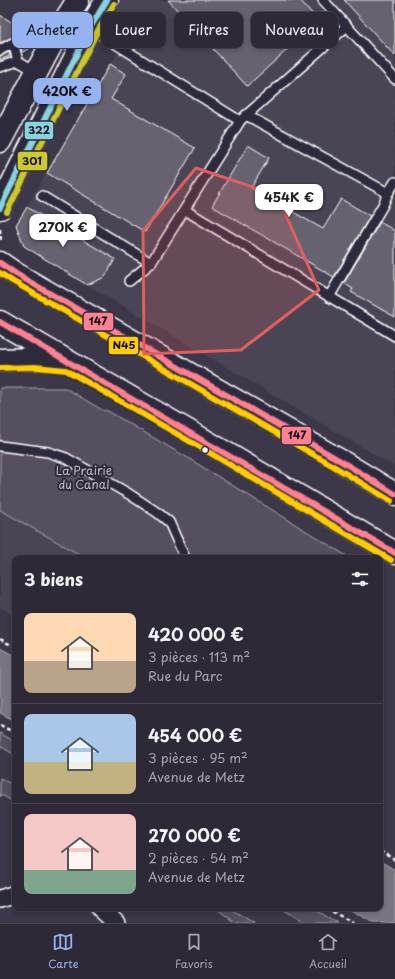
<!DOCTYPE html>
<html lang="fr">
<meta charset="utf-8">
<style>
:root{--surface:#2d2937;--page:#393542;--text:#f1f3f6;--muted:#a7a6ad;--line:#484552;--accent:#95b2f1}
body{margin:0;font-family:"Playpen Sans",sans-serif;background:var(--page);color:var(--text);height:100vh;display:flex;flex-direction:column;font-size:15px;white-space:nowrap}
*{box-sizing:border-box;margin:0}
p{font-size:13px;color:var(--muted)}
.icon{flex:none;width:22px;height:22px;fill:none;stroke:currentColor;stroke-width:2;stroke-linecap:round;stroke-linejoin:round}
.map{position:relative;flex:1;overflow:hidden}
.panel{position:absolute;left:12px;top:555px;width:371px;height:356px;display:flex;flex-direction:column;background:var(--surface);border-radius:8px;box-shadow:0 2px 6px #0003,0 0 0 1px var(--line)}
.panel>*{flex:none}
.guide{position:absolute;left:12px;top:12px;width:371px;height:36px;display:flex;gap:8px}
.price{position:absolute;translate:-50% -34px;padding:0 9px;border-radius:8px;background:#fff;color:#222;font-size:13px;line-height:26px;filter:drop-shadow(0 1px 2px #0008)}
.price::after{content:'';position:absolute;left:50%;top:24px;width:12px;height:9px;margin-left:-6px;background:inherit;clip-path:polygon(0 0,100% 0,50% 100%)}
.price.current{background:var(--accent);color:#111}
ul{padding:0;list-style:none}
li{display:flex;align-items:center;gap:12px;height:100px;padding:0 12px}
li+li{border-top:1px solid var(--line)}
li span{display:grid;place-items:center;flex:none;width:112px;height:80px;border-radius:8px;color:#555}
li>.icon{margin-inline-start:auto}
span .icon{width:48px;height:48px;fill:#fffc;stroke-width:1}
li b{font-size:17px}
h2{display:flex;justify-content:space-between;align-items:center;height:48px;padding:0 12px;font-size:17px}
.tag{padding:0 14px;border-radius:8px;background:var(--surface);box-shadow:0 2px 6px #0003,0 0 0 1px var(--line);font-size:14px;line-height:36px}
.tag.current{background:var(--accent);color:#111}
.menu{display:flex;justify-content:space-around;align-items:center;height:56px;border-top:1px solid var(--line);background:var(--surface);font-size:11px;color:var(--muted)}
.menu a{display:grid;justify-items:center;gap:2px}
.menu .current{color:var(--accent)}
.map>svg:first-child{display:block}
.built{fill:#494455}
.green{fill:#555060;stroke:#aaa8b0}
.water{fill:#797682;stroke:#afadb4}
.building{fill:#666270;stroke:#fff}
.lines{fill:none;stroke-linecap:round;stroke-linejoin:round}
.lane-casing{stroke:#fff;stroke-width:12}
.street-casing{stroke:#fff;stroke-width:20}
.secondary-casing{stroke:#fff;stroke-width:25}
.primary-casing{stroke:#fff;stroke-width:25}
.path{stroke:#fff;stroke-width:2.5;stroke-dasharray:4 3;stroke-linecap:butt}
.lane{stroke:#2f2a3d;stroke-width:9}
.street{stroke:#2f2a3d;stroke-width:17}
.secondary{stroke:#2f2a3d;stroke-width:22}
.primary{stroke:#2f2a3d;stroke-width:22}
.bus-1-casing{stroke:#2f2a3d;stroke-width:9}
.bus-2-casing{stroke:#2f2a3d;stroke-width:9}
.bus-3-casing{stroke:#2f2a3d;stroke-width:9}
.bus-4-casing{stroke:#2f2a3d;stroke-width:9}
.bus-1{stroke:#ff8092;stroke-width:6}
.bus-2{stroke:#ffcd02;stroke-width:6}
.bus-3{stroke:#87d3df;stroke-width:6}
.bus-4{stroke:#cec92a;stroke-width:6}
.marked{fill:#e05e5e;fill-opacity:0.2;stroke:#e05e5e;stroke-width:3;stroke-linejoin:round}
.bus-dot{fill:#fff;stroke:#2f2a3d;stroke-width:1.5}
.labels{text-anchor:middle;stroke-width:4;stroke-linejoin:round;paint-order:stroke}
.park-label{font-size:12px;fill:#bbb9bf;stroke:#2f2a3d}
.line-badge{stroke:#2f2a3d;stroke-width:1.5}
.pale-badge-label{font-size:11px;text-anchor:middle;font-weight:bold;fill:#111}
</style>
<div class="map">
<svg width="395" height="923" viewBox="0 0 395 923">
<rect width="100%" height="100%" fill="#3c3749"/>
<filter id="ink" filterUnits="userSpaceOnUse"><feTurbulence type="fractalNoise" baseFrequency=".025" numOctaves="2"/><feDisplacementMap in="SourceGraphic" scale="8" xChannelSelector="R" yChannelSelector="G"/><feConvolveMatrix kernelMatrix="1 2 1 2 8 2 1 2 1" color-interpolation-filters="sRGB"/></filter>
<g filter="url(#ink)">
<g class="built">
<path d="M 121,0 L 395,0 L 395,467 L 87,285 L 24,246 L 16,225 L 104,75 L 135,24 L 114,11 Z"/>
<path d="M 0,510 L 86,558 L 15,558 L 15,616 L 0,607 Z"/>
</g>
<g class="green">
<path d="M 0,388 L 65,388 L 104,411 L 106,410 L 188,458 L 350,558 L 86,558 L 0,510 Z"/>
<path d="M 0,733 L 15,742 L 15,755 L 0,746 Z"/>
<path d="M 0,778 L 15,786 L 15,803 L 2,795 L 0,797 Z"/>
<path d="M 216,908 L 229,908 L 254,923 L 235,923 Z"/>
<path d="M 281,908 L 312,908 L 338,923 L 305,923 Z"/>
</g>
<g class="water">
<path d="M 0,648 L 15,656 L 15,721 L 0,713 Z"/>
<path d="M 380,861 L 395,870 L 395,923 L 374,923 L 347,908 L 380,908 Z"/>
</g>
<g class="building">
<path d="M 168,0 L 300,0 L 319,21 L 247,86 Z"/>
<path d="M 344,0 L 395,0 L 395,56 Z"/>
<path d="M 0,15 L 36,37 L 29,49 L 22,52 L 19,41 L 14,37 L 10,38 L 0,43 Z"/>
<path d="M 9,52 L 10,56 L 0,60 L 0,56 Z"/>
<path d="M 110,64 L 126,74 L 111,99 L 195,148 L 145,232 L 47,173 Z"/>
<path d="M 248,145 L 269,158 L 251,188 L 323,229 L 341,199 L 370,216 L 334,277 L 212,206 Z"/>
<path d="M 27,207 L 115,259 L 105,277 L 87,285 L 24,246 L 16,225 Z"/>
<path d="M 380,222 L 395,231 L 395,317 L 351,292 L 353,289 L 344,283 Z"/>
</g>
<g class="lines">
<defs>
<g id="lane">
<path d="M 323,0 L 395,79"/>
<path d="M 90,28 L 240,121 L 151,263 L 129,281"/>
<path d="M 0,50 L 13,43 L 18,61 L 37,72"/>
<path d="M 0,67 L 18,61"/>
<path d="M 246,115 L 388,193 L 383,205 L 329,297"/>
<path d="M 242,119 L 347,26"/>
<path d="M 388,193 L 395,182"/>
<path d="M 42,196 L 151,263"/>
<path d="M 185,210 L 395,336"/>
<path d="M 0,446 L 48,452 L 66,458 L 129,494 L 158,513 L 169,522 L 185,558"/>
</g>
<g id="street">
<path d="M 0,899 L 15,894"/>
<path d="M 100,908 L 116,923"/>
</g>
<g id="secondary">
<path d="M 0,141 L 59,30 L 78,0"/>
<path d="M 0,208 L 90,28 L 107,0"/>
</g>
<g id="primary">
<path d="M 0,263 L 16,274 L 339,460 L 395,494"/>
<path d="M 0,322 L 214,446 L 395,553"/>
<path d="M 0,360 L 35,359 L 63,361"/>
</g>
</defs>
<use href="#lane" class="lane-casing"/>
<use href="#street" class="street-casing"/>
<use href="#secondary" class="secondary-casing"/>
<use href="#primary" class="primary-casing"/>
<g class="path">
<path d="M 0,229 L 1,242"/>
<path d="M 0,639 L 15,647"/>
<path d="M 0,725 L 15,733"/>
<path d="M 380,851 L 395,860"/>
<path d="M 326,908 L 353,923"/>
</g>
<use href="#lane" class="lane"/>
<use href="#street" class="street"/>
<use href="#secondary" class="secondary"/>
<use href="#primary" class="primary"/>
<defs>
<g id="bus-1">
<path d="M 0,263 L 16,274 L 339,460 L 395,494"/>
<path d="M 0,322 L 395,553"/>
</g>
<g id="bus-2">
<path d="M 0,273 L 12,281 L 335,467 L 391,501"/>
<path d="M 0,368 L 35,367 L 66,370 L 210,453 L 391,560"/>
</g>
<path id="bus-3" d="M 0,208 L 90,28 L 107,0"/>
<path id="bus-4" d="M 7,212 L 97,32 L 114,4"/>
</defs>
<use href="#bus-1" class="bus-1-casing"/>
<use href="#bus-2" class="bus-2-casing"/>
<use href="#bus-3" class="bus-3-casing"/>
<use href="#bus-4" class="bus-4-casing"/>
<use href="#bus-1" class="bus-1"/>
<use href="#bus-2" class="bus-2"/>
<use href="#bus-3" class="bus-3"/>
<use href="#bus-4" class="bus-4"/>
</g>
</g>
<path class="marked" d="M 196,168 L 277,195 L 319,290 L 241,350 L 144,354 L 143,231 Z"/>
<circle class="bus-dot" cx="205" cy="450" r="3.5"/>
<g class="labels">
<g class="park-label">
<text x="84" y="475">La Prairie<tspan x="84" dy="14">du Canal</tspan></text>
</g>
</g>
<g class="line-badge">
<rect x="24" y="121" width="30" height="19" rx="4" fill="#87d3df"/>
<rect x="17" y="151" width="31" height="20" rx="4" fill="#cec92a"/>
<rect x="83" y="312" width="31" height="19" rx="4" fill="#ff8092"/>
<rect x="108" y="336" width="31" height="19" rx="4" fill="#ffcd02"/>
<rect x="281" y="426" width="31" height="19" rx="4" fill="#ff8092"/>
</g>
<g class="pale-badge-label">
<text x="39" y="134">322</text>
<text x="32" y="165">301</text>
<text x="98" y="325">147</text>
<text x="124" y="349">N45</text>
<text x="297" y="439">147</text>
</g>
</svg>
<b class="price current" style="left:67px;top:112px">420K €</b>
<b class="price" style="left:289px;top:218px">454K €</b>
<b class="price" style="left:63px;top:248px">270K €</b>
<div class="guide">
<a class="tag current">Acheter</a>
<a class="tag">Louer</a>
<a class="tag">Filtres</a>
<a class="tag">Nouveau</a>
</div>
<section class="panel">
<h2>3 biens<svg class="icon" aria-label="filters" viewBox="0 0 24 24"><path d="M4 7h16M4 17h16"/><circle cx="9" cy="7" r="2"/><circle cx="15" cy="17" r="2"/></svg></h2>
<ul>
<li><span style="background:linear-gradient(#ffd9b3 60%,#b9a48a 0)"><svg class="icon" aria-label="home" viewBox="0 0 24 24"><path d="M3 11l9-7 9 7M6 9v11h12V9"/></svg></span><div><b>420 000 €</b><p>3 pièces · 113 m²</p><p>Rue du Parc</p></div></li>
<li><span style="background:linear-gradient(#a9c7e8 60%,#c2b280 0)"><svg class="icon" aria-label="home" viewBox="0 0 24 24"><path d="M3 11l9-7 9 7M6 9v11h12V9"/></svg></span><div><b>454 000 €</b><p>3 pièces · 95 m²</p><p>Avenue de Metz</p></div></li>
<li><span style="background:linear-gradient(#f6c9c9 70%,#7fa58c 0)"><svg class="icon" aria-label="home" viewBox="0 0 24 24"><path d="M3 11l9-7 9 7M6 9v11h12V9"/></svg></span><div><b>270 000 €</b><p>2 pièces · 54 m²</p><p>Avenue de Metz</p></div></li>
</ul>
</section>
</div>
<nav class="menu">
<a class="current"><svg class="icon" aria-label="map" viewBox="0 0 24 24"><path d="M3 6l6-2 6 2 6-2v14l-6 2-6-2-6 2zM9 4v14M15 6v14"/></svg>Carte</a>
<a><svg class="icon" aria-label="saved" viewBox="0 0 24 24"><path d="M7 4h10v16l-5-4-5 4z"/></svg>Favoris</a>
<a><svg class="icon" aria-label="home" viewBox="0 0 24 24"><path d="M3 11l9-7 9 7M6 9v11h12V9"/></svg>Accueil</a>
</nav>
